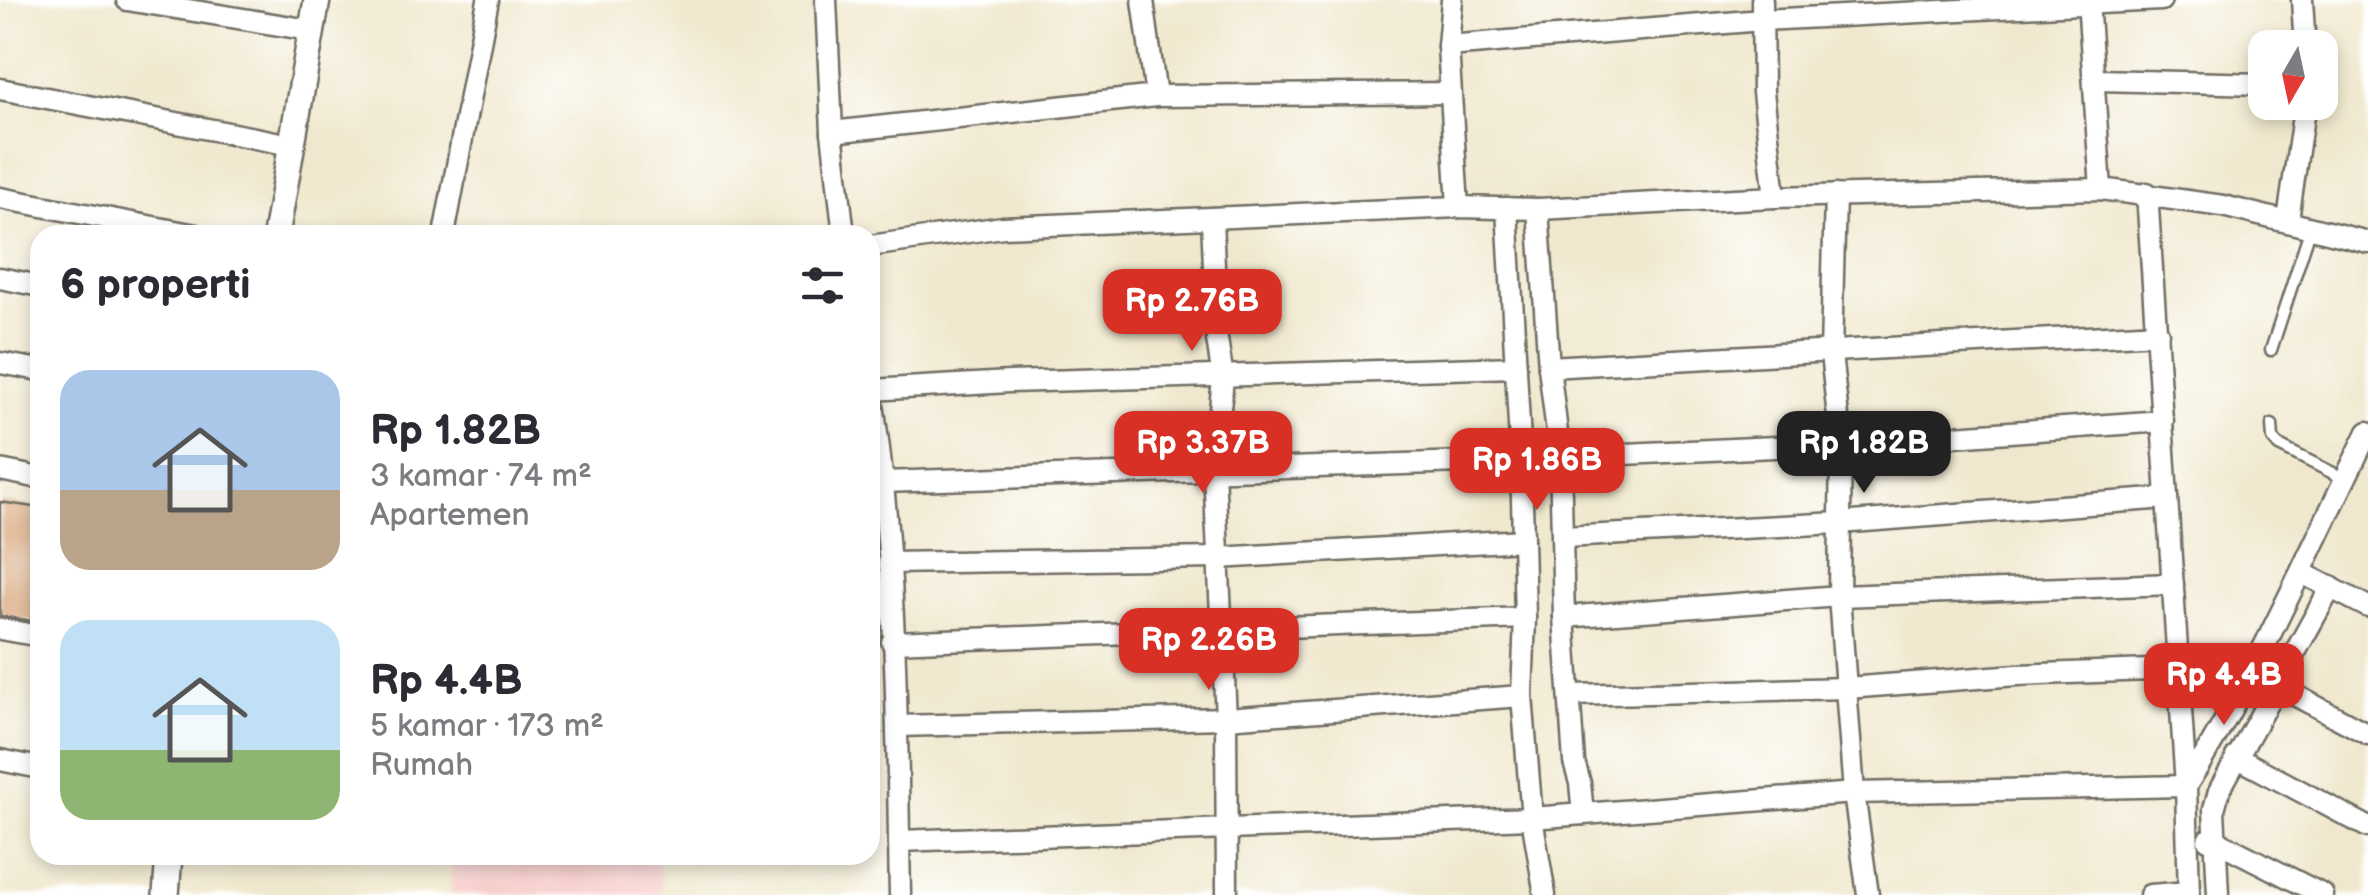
<!DOCTYPE html>
<html lang="id">
<meta charset="utf-8">
<style>
:root{--surface:#fff;--page:#f2f2f3;--text:#2b2b33;--muted:#7c7c81;--accent:#d93025}
body{margin:0;font-family:"Balsamiq Sans",sans-serif;background:var(--page);color:var(--text);height:100vh;display:flex;flex-direction:column;font-size:38px;white-space:nowrap}
*{box-sizing:border-box;margin:0}
p{font-size:32px;color:var(--muted)}
.icon{flex:none;width:55px;height:55px;fill:none;stroke:currentColor;stroke-width:2;stroke-linecap:round;stroke-linejoin:round}
.map{position:relative;flex:1;overflow:hidden}
.panel{position:absolute;left:30px;top:225px;width:850px;height:640px;display:flex;flex-direction:column;background:var(--surface);border-radius:30px;box-shadow:0 5px 15px #0003}
.panel>*{flex:none}
.needle{width:65px;rotate:189deg}
.fabs{position:absolute;left:2248px;top:30px;display:grid;gap:20px}
.fabs a{display:grid;place-items:center;width:90px;height:90px;border-radius:20px;background:var(--surface);box-shadow:0 5px 15px #0003;font-size:50px}
.price{position:absolute;translate:-50% -85px;padding:0 22px;border-radius:20px;background:var(--accent);color:#fff;font-size:32px;line-height:65px;filter:drop-shadow(0 2px 5px #0008)}
.price::after{content:'';position:absolute;left:50%;top:60px;width:30px;height:22px;margin-left:-15px;background:inherit;clip-path:polygon(0 0,100% 0,50% 100%)}
.price.active{background:#222;color:#fff}
ul{padding:0;list-style:none}
li{display:flex;align-items:center;gap:30px;height:250px;padding:0 30px}
li span{display:grid;place-items:center;flex:none;width:280px;height:200px;border-radius:30px;color:#555}
li>.icon{margin-inline-start:auto}
span .icon{width:120px;height:120px;fill:#fffc;stroke-width:1}
li b{font-size:42px}
h2{display:flex;justify-content:space-between;align-items:center;height:120px;padding:0 30px;font-size:42px}
.map>svg:first-child{display:block}
.built{fill:#f7d0ce}
.building{fill:#d5a072}
.lines{fill:none;stroke-linecap:round;stroke-linejoin:round}
.service-casing{stroke:#706d64;stroke-width:15}
.minor-casing{stroke:#706d64;stroke-width:25}
.tertiary-casing{stroke:#706d64;stroke-width:30}
.service{stroke:#fff;stroke-width:10}
.minor{stroke:#fff;stroke-width:20}
.tertiary{stroke:#fff;stroke-width:25}
</style>
<div class="map">
<svg width="2368" height="895" viewBox="0 0 2368 895">
<rect width="100%" height="100%" fill="#fff"/>
<filter id="ink" filterUnits="userSpaceOnUse"><feTurbulence type="fractalNoise" baseFrequency=".01" numOctaves="2"/><feDisplacementMap in="SourceGraphic" scale="20" xChannelSelector="R" yChannelSelector="G"/><feConvolveMatrix kernelMatrix="1 2 1 2 8 2 1 2 1" color-interpolation-filters="sRGB"/></filter>
<filter id="wash" filterUnits="userSpaceOnUse"><feTurbulence type="fractalNoise" baseFrequency=".0048" numOctaves="4" result="noise"/><feDisplacementMap in="SourceGraphic" scale="40" xChannelSelector="R" yChannelSelector="G"/><feGaussianBlur stdDeviation="2.25" result="paint"/><feColorMatrix in="noise" values="0 0 0 0 0 0 0 0 0 0 0 0 0 0 0 0 0 1.4 0 .05"/><feComposite in="paint" operator="in"/></filter>
<g filter="url(#wash)">
<rect width="100%" height="100%" fill="#f0e8ce"/>
<path class="built" d="M 450,855 L 658,855 L 661,895 L 452,895 Z"/>
<g id="blocks">
<path class="building" d="M 0,502 L 40,508 L 40,622 L 0,616 Z"/>
</g>
</g>
<g filter="url(#ink)">
<use href="#blocks" fill-opacity="0" stroke="#706d64" stroke-width="2.5"/>
<g class="lines">
<defs>
<g id="service">
<path d="M 2271,350 L 2311,227"/>
<path d="M 2272,425 L 2273,439 L 2279,446 L 2345,479"/>
</g>
<g id="minor">
<path d="M 127,0 L 310,30"/>
<path d="M 826,0 L 832,132 L 844,235"/>
<path d="M 1143,0 L 1156,96"/>
<path d="M 1452,0 L 1448,46 L 1458,207"/>
<path d="M 1762,0 L 1763,92 L 1775,197"/>
<path d="M 2088,0 L 2101,189"/>
<path d="M 2302,0 L 2305,48"/>
<path d="M 1448,46 L 1762,20 L 2161,0"/>
<path d="M 2096,80 L 2265,84"/>
<path d="M 0,89 L 291,145"/>
<path d="M 832,132 L 1156,96 L 1450,93"/>
<path d="M 2147,193 L 2186,786 L 2189,895"/>
<path d="M 1835,195 L 1831,354 L 1841,444 L 1839,596 L 1854,793 L 1868,895"/>
<path d="M 0,198 L 196,235"/>
<path d="M 1507,208 L 1521,460 L 1525,618 L 1522,696 L 1532,818 L 1545,895"/>
<path d="M 1538,209 L 1549,367 L 1560,457 L 1564,617 L 1574,762 L 1580,783 L 1583,814"/>
<path d="M 1212,218 L 1217,339 L 1223,378 L 1214,471 L 1226,718 L 1227,895"/>
<path d="M 2288,220 L 2305,102"/>
<path d="M 444,235 L 488,0"/>
<path d="M 870,246 L 1003,227 L 1458,207 L 1538,209 L 1775,197 L 2101,189 L 2223,206 L 2368,242"/>
<path d="M 0,278 L 40,286"/>
<path d="M 0,363 L 40,370"/>
<path d="M 1549,367 L 2158,333"/>
<path d="M 870,385 C 894,532 897,692 899,841 L 1532,818 L 1854,793 L 2186,786 C 2257,674 2309,551 2368,432"/>
<path d="M 871,390 L 1009,382 L 1516,367"/>
<path d="M 1560,457 L 1841,444 L 2163,421"/>
<path d="M 0,470 L 40,478"/>
<path d="M 883,482 L 1521,460"/>
<path d="M 1563,537 L 1839,523 L 2167,498"/>
<path d="M 889,563 L 1218,558 L 1523,540"/>
<path d="M 2302,573 L 2368,607"/>
<path d="M 1564,617 L 1839,596 L 2173,584"/>
<path d="M 0,629 L 40,636"/>
<path d="M 892,642 L 1525,618"/>
<path d="M 2276,685 L 2368,734"/>
<path d="M 1570,695 L 1847,688 L 2017,675 L 2178,669"/>
<path d="M 897,726 L 1226,718 L 1522,696"/>
<path d="M 2236,757 L 2368,827"/>
<path d="M 0,760 L 40,768"/>
<path d="M 2208,840 L 2215,840 L 2323,895"/>
<path d="M 899,841 L 900,895"/>
<path d="M 2150,895 L 2189,892"/>
<path d="M 2218,895 L 2214,809 L 2219,791 L 2331,587"/>
</g>
<g id="tertiary">
<path d="M 276,235 L 317,0"/>
<path d="M 166,895 L 169,855"/>
</g>
</defs>
<use href="#service" class="service-casing"/>
<use href="#minor" class="minor-casing"/>
<use href="#tertiary" class="tertiary-casing"/>
<use href="#service" class="service"/>
<use href="#minor" class="minor"/>
<use href="#tertiary" class="tertiary"/>
</g>
</g>
</svg>
<div class="fabs">
<a><svg class="needle" viewBox="-14 -14 28 28"><path d="M0-13l5 13h-10z" fill="#e53935"/><path d="M0 13l5-13h-10z" fill="#7c7c81"/></svg></a>
</div>
<b class="price" style="left:1192px;top:354px">Rp 2.76B</b>
<b class="price" style="left:1203px;top:496px">Rp 3.37B</b>
<b class="price active" style="left:1864px;top:496px">Rp 1.82B</b>
<b class="price" style="left:1537px;top:513px">Rp 1.86B</b>
<b class="price" style="left:1209px;top:693px">Rp 2.26B</b>
<b class="price" style="left:2224px;top:728px">Rp 4.4B</b>
<section class="panel">
<h2>6 properti<svg class="icon" aria-label="filters" viewBox="0 0 24 24"><path d="M4 7h16M4 17h16"/><circle cx="9" cy="7" r="2"/><circle cx="15" cy="17" r="2"/></svg></h2>
<ul>
<li><span style="background:linear-gradient(#a9c7e8 60%,#b9a48a 0)"><svg class="icon" aria-label="home" viewBox="0 0 24 24"><path d="M3 11l9-7 9 7M6 9v11h12V9"/></svg></span><div><b>Rp 1.82B</b><p>3 kamar · 74 m²</p><p>Apartemen</p></div></li>
<li><span style="background:linear-gradient(#bfe0f5 65%,#8fb573 0)"><svg class="icon" aria-label="home" viewBox="0 0 24 24"><path d="M3 11l9-7 9 7M6 9v11h12V9"/></svg></span><div><b>Rp 4.4B</b><p>5 kamar · 173 m²</p><p>Rumah</p></div></li>
</ul>
</section>
</div>
